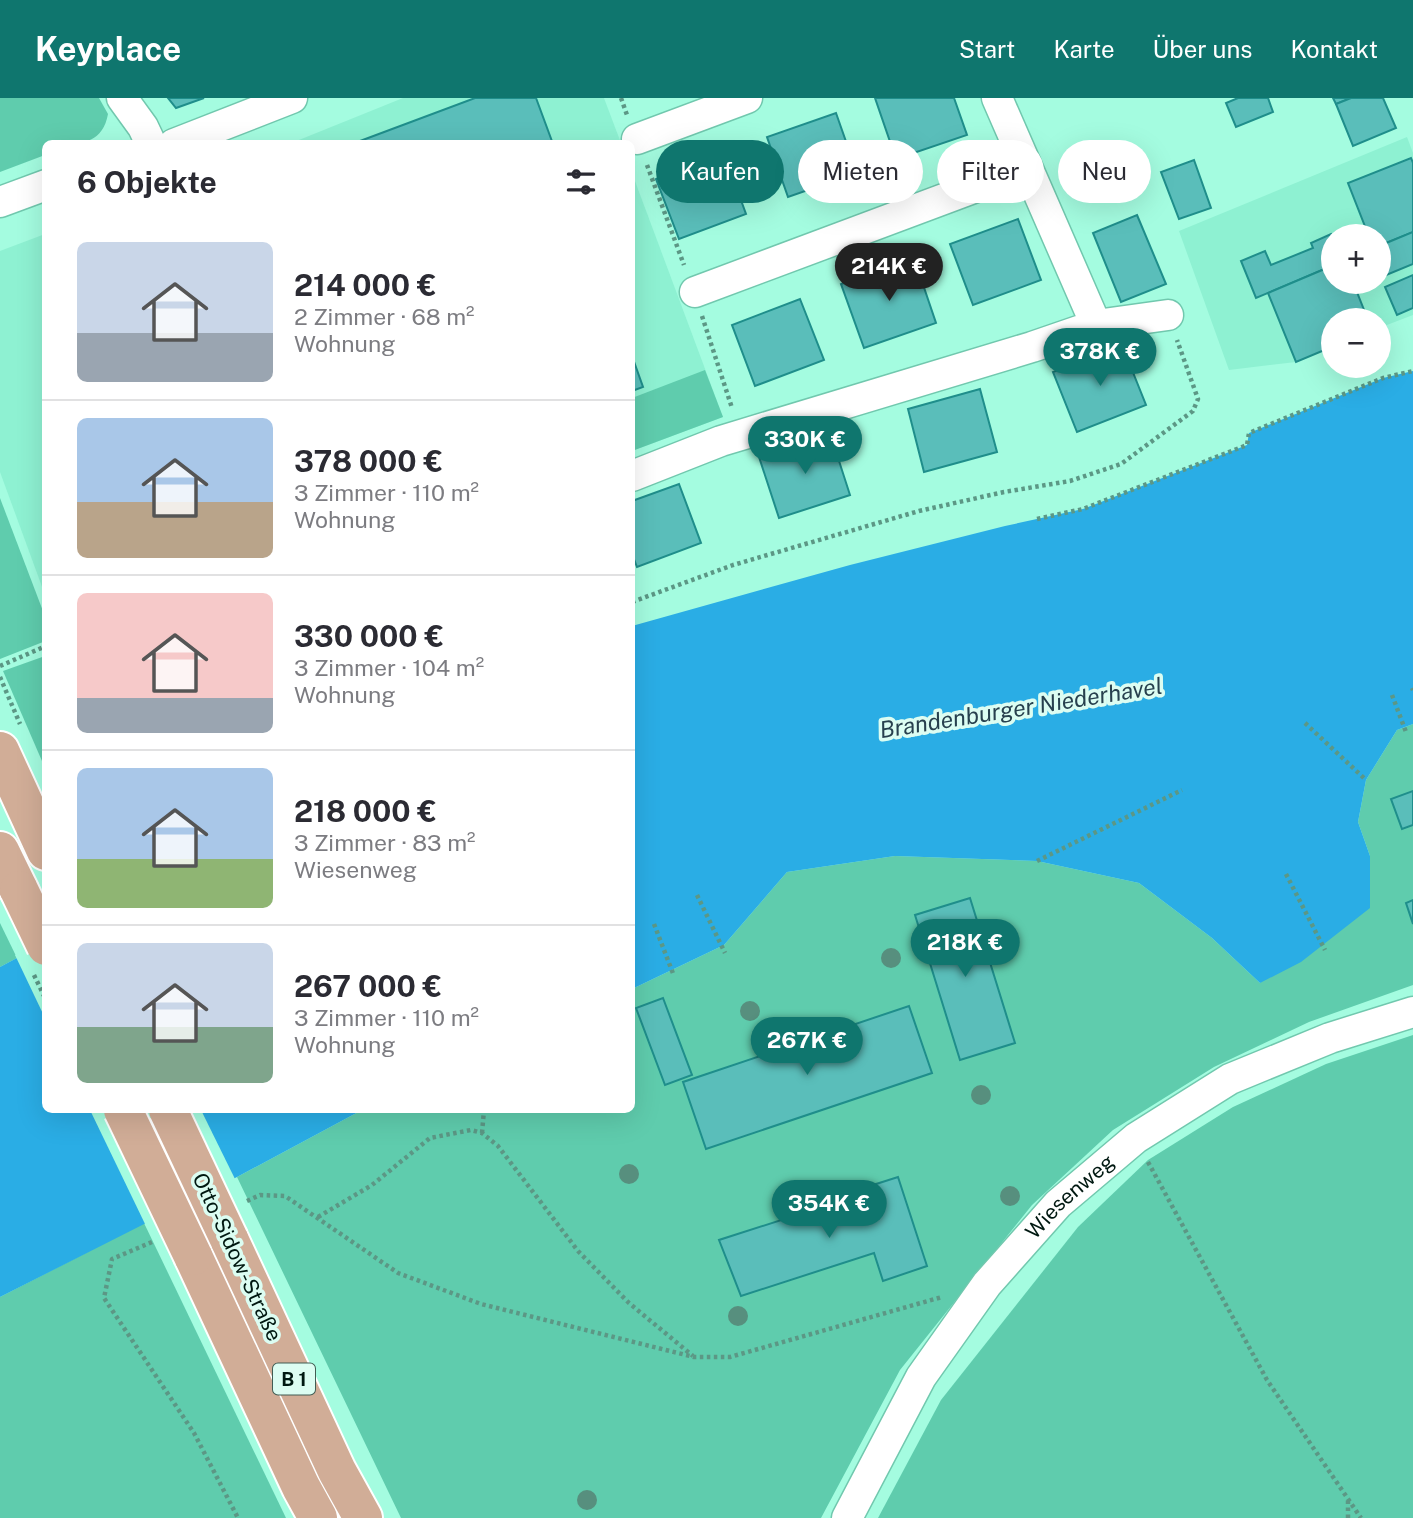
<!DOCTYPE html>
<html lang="de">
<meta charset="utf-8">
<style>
:root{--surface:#fff;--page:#f7f7f7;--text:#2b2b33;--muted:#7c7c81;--line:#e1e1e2;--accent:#0f766e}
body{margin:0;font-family:"Public Sans",sans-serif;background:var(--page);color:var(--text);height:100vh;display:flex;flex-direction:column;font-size:26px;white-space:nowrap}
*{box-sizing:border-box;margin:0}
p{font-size:23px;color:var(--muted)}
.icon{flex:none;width:38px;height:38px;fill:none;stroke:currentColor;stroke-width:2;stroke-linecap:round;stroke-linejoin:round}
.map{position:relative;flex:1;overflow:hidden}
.sheet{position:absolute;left:42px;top:42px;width:593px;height:973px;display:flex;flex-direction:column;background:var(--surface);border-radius:10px;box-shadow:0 7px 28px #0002}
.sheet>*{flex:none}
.hud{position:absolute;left:656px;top:42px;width:651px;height:63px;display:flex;gap:14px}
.controls{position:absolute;left:1321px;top:126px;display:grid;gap:14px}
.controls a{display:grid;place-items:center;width:70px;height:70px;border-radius:50%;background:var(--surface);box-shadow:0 7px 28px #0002;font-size:35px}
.price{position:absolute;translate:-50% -60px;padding:0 16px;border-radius:24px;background:var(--accent);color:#fff;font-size:23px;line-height:46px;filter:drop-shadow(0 2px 4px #0008)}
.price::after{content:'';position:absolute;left:50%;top:42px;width:21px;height:16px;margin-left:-10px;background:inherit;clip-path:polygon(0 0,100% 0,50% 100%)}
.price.current{background:#222;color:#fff}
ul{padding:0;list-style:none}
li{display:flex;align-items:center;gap:21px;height:175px;padding:0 35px}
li+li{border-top:2px solid var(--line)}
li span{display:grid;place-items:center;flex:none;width:196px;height:140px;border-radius:10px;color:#555}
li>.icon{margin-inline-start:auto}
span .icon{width:84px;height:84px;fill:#fffc;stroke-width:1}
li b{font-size:30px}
h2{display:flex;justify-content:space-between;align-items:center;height:84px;padding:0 35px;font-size:30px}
.tag{padding:0 24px;border-radius:32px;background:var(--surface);box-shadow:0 7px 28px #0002;font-size:24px;line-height:63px}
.tag.current{background:var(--accent);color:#fff}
header{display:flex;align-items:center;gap:42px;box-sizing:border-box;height:98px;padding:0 35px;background:var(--accent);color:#fff}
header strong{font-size:33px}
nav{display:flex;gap:38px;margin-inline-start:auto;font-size:24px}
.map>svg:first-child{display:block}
.built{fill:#8ef1d2;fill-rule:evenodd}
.green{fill:#5fccad}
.water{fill:#2aade5}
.pier{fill:#a4fce0}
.building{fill:#5abeba;stroke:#1f8e8b;stroke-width:2}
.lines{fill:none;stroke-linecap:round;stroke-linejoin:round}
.minor-casing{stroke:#71c8ae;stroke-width:33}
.primary-casing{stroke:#fff;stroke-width:42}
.path{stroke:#5c9785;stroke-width:4.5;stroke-dasharray:3.5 3.5;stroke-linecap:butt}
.minor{stroke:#fff;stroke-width:30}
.primary{stroke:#d1ad97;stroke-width:38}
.primary-bridge-casing{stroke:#fff;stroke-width:42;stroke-linecap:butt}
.path-bridge{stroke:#5c9785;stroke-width:4.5;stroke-dasharray:3.5 3.5;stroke-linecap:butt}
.primary-bridge{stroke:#d1ad97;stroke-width:38}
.tree{fill:#578f7e}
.labels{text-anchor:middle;stroke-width:7;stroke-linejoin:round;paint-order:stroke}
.shield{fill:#dcfdf2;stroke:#425d54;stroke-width:2}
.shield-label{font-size:19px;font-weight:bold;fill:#001811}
.street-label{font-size:21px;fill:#001811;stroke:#dcfdf2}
.water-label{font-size:23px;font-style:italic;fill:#27404e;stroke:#dcfdf2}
</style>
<header>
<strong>Keyplace</strong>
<nav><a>Start</a><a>Karte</a><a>Über uns</a><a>Kontakt</a></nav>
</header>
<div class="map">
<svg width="1413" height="1420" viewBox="0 0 1413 1420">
<rect width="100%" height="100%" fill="#a4fce0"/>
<g class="built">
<path d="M 403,0 L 604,0 L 621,45 L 289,46 Z"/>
<path d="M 1407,39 L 1413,55 L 1413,217 L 1379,230 L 1379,222 L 1334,222 L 1333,248 L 1296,264 L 1229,272 L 1179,133 ZM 1334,138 L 1379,138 L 1379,184 L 1334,184 Z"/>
<path d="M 632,75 L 723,319 L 632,353 Z"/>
<path d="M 45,136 L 46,136 L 45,497 L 0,374 L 0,153 Z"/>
</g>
<g class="green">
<path d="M 0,0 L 99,0 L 108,16 C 102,50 73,46 46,46 L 45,57 L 0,74 Z"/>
<path d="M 705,272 L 723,319 L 632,353 L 632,300 Z"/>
<path d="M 0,400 L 46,521 L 45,541 L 43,544 L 0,561 Z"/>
<path d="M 45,558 L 46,558 L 45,670 L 3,573 Z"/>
<path d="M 1413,626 L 1413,887 L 1309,924 L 1214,969 L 1113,1032 L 1032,1107 L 900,1272 L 821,1420 L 401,1420 L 237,1079 L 362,1012 L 632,1012 L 632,891 L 724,847 L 787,774 L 895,758 L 1037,763 L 1139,785 L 1212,840 L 1260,885 L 1370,758 L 1358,724 L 1366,682 L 1397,632 Z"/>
<path d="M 0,825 L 17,860 L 0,869 Z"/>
<path d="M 1413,937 L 1413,1420 L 878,1420 L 941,1302 L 1078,1129 L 1148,1062 L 1233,1009 L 1326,966 Z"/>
<path d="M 144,1125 L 286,1420 L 0,1420 L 0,1199 Z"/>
</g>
<g class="water">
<path d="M 1413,273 L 1413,626 L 1397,632 L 1366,682 L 1358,724 L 1370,758 L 1370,810 L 1301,864 L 1260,885 L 1212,840 L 1139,785 L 1037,763 L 895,758 L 787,774 L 724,847 L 632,891 L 632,528 L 850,467 L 1005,428 L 1083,411 L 1247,347 L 1249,335 L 1383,280 Z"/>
<path d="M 45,845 L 46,1012 L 362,1012 L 237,1079 L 0,1199 L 0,869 Z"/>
</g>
<g class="pier">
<path d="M 46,842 L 45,920 L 15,857 Z"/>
<path d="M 90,1012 L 201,1012 L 236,1083 L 146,1128 Z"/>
</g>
<g class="building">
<path d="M 168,0 L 204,0 L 176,10 Z"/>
<path d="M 475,0 L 536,0 L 553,46 L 352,46 Z"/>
<path d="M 875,0 L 954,0 L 967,37 L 896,61 Z"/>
<path d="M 1238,0 L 1268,0 L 1273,14 L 1236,29 L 1226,5 Z"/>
<path d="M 1333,0 L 1351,0 L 1336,6 Z"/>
<path d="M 1351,0 L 1383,0 L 1396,30 L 1353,48 L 1336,6 Z"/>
<path d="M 836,15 L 857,75 L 788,99 L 767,39 Z"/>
<path d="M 724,56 L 746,116 L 679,141 L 656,81 Z"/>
<path d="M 1411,60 L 1413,65 L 1413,134 L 1379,148 L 1379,138 L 1348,138 L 1366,131 L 1348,85 Z"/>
<path d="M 1194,62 L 1211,110 L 1179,121 L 1161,74 Z"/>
<path d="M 1137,117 L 1166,186 L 1121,204 L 1093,135 Z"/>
<path d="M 1018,121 L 1041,182 L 973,207 L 950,146 Z"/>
<path d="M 1413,134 L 1413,166 L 1379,180 L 1379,148 Z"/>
<path d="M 1331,136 L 1334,142 L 1334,167 L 1256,200 L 1241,163 L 1265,153 L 1271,167 L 1313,150 L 1311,145 Z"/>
<path d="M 914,160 L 936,225 L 864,250 L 841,186 Z"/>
<path d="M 1334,167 L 1334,184 L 1369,184 L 1355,189 L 1368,222 L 1334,222 L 1334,248 L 1296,264 L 1268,195 Z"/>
<path d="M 1413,177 L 1413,210 L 1397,217 L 1385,189 Z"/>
<path d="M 800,201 L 824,262 L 755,288 L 732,227 Z"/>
<path d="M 1122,247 L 1146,307 L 1077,334 L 1053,274 Z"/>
<path d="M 632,258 L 643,289 L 632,293 Z"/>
<path d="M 980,291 L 997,354 L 924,374 L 908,311 Z"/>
<path d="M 830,335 L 850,397 L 779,420 L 759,359 Z"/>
<path d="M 679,386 L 701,445 L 637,469 L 632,456 L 632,403 Z"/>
<path d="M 1413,693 L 1413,727 L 1402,731 L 1391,701 Z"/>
<path d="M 970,800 L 1015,945 L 960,962 L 915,817 Z"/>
<path d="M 1413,802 L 1413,826 L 1406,805 Z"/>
<path d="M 663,900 L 692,977 L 665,987 L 636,910 Z"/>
<path d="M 909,908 L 932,975 L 706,1051 L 683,984 Z"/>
<path d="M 898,1079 L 927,1168 L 883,1183 L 874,1155 L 741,1198 L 719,1142 L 853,1099 L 851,1094 Z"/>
</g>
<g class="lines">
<defs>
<g id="minor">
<path d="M 122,0 L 143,29 L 151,46"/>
<path d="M 637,41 L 747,0"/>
<path d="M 174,46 L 292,0"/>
<path d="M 0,104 L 46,87"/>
<path d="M 695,194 L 1027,70"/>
<path d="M 1096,227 L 1168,217"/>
<path d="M 632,378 L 721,343 L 1032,249 L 1096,227 L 997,0"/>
<path id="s1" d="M 847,1420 L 921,1279 L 987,1186 L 1058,1106 L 1136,1040 L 1230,981 L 1330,940 L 1413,914"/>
</g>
<g id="primary">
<path d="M 0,653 L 46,753"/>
<path d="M 0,753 L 19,792"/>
<path d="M 229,1141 L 337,1373 L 363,1420"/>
<path d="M 193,1158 L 301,1389 L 318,1420"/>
</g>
</defs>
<use href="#minor" class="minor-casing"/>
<use href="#primary" class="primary-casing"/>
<g class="path">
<path d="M 621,0 L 627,17"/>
<path d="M 647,67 L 684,167"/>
<path d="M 702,218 L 732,310"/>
<path d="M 1037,421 L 1083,411 L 1247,347 L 1249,335 L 1383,280 L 1413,273"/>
<path d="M 632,504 L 733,467 L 919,413 L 1004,394 L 1070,383 L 1121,366 L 1193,313 L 1198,301 L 1177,242"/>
<path d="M 0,568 L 46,548"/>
<path d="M 0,579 L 20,626"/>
<path d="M 1412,590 L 1413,592"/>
<path d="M 1392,597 L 1406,634"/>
<path d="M 1305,625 L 1366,682"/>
<path d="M 1037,763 L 1182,692"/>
<path d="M 1286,776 L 1325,852"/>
<path d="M 697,797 L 725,855"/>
<path d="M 654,826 L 674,878"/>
<path d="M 482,1035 L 484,1012"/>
<path d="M 1148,1064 L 1267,1282 L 1361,1420"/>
<path d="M 247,1103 L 260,1097 L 285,1098 L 398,1175 L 481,1206 L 694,1259 L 730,1259 L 942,1199"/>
<path d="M 318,1119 L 372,1087 L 430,1040 L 471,1032 L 482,1035 L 498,1048 L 578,1153 L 629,1205 L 693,1258"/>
<path d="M 152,1144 L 112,1161 L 104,1200 L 194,1335 L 238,1420"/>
<path d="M 1348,1420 L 1348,1400"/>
</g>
<use href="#minor" class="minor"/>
<use href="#primary" class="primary"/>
<defs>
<g id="primary-bridge">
<path d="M 19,792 L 46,848"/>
<path d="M 123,1012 L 193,1158"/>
<path d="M 168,1012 L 229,1141"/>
</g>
</defs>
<use href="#primary-bridge" class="primary-bridge-casing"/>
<path class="path-bridge" d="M 34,877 L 46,902"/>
<use href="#primary-bridge" class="primary-bridge"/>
</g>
<g class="tree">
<circle cx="891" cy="860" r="10"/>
<circle cx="750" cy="913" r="10"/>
<circle cx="981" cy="997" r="10"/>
<circle cx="629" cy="1076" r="10"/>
<circle cx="1010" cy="1098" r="10"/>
<circle cx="738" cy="1218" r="10"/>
<circle cx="587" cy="1402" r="10"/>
</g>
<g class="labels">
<rect class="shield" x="273" y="1265.5" width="42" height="31" rx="5"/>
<g class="shield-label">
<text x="294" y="1288">B 1</text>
</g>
<g class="street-label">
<text dy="7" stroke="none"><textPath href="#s1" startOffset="394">Wiesenweg</textPath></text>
<text transform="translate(237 1159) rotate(65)" y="7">Otto-Sidow-Straße</text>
</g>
<g class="water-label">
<text transform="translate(1021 610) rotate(-9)" y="8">Brandenburger Niederhavel</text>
</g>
</g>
</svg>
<div class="controls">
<a>+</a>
<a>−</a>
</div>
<b class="price current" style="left:889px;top:205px">214K €</b>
<b class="price" style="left:1100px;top:290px">378K €</b>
<b class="price" style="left:805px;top:378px">330K €</b>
<b class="price" style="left:965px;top:881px">218K €</b>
<b class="price" style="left:807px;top:979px">267K €</b>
<b class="price" style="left:829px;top:1142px">354K €</b>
<div class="hud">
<a class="tag current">Kaufen</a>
<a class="tag">Mieten</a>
<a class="tag">Filter</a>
<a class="tag">Neu</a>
</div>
<section class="sheet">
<h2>6 Objekte<svg class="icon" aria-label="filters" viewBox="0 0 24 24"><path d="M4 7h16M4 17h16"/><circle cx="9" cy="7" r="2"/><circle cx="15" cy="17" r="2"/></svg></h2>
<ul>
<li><span style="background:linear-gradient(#c9d6e8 65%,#9aa5b1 0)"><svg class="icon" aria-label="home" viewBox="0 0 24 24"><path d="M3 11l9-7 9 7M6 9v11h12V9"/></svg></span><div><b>214 000 €</b><p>2 Zimmer · 68 m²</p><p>Wohnung</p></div></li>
<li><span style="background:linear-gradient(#a9c7e8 60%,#b9a48a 0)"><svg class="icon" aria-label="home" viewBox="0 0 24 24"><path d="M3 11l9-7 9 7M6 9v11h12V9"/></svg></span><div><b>378 000 €</b><p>3 Zimmer · 110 m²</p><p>Wohnung</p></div></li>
<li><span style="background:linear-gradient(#f6c9c9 75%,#9aa5b1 0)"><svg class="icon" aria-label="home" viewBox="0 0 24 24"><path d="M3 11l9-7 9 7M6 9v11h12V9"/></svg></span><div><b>330 000 €</b><p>3 Zimmer · 104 m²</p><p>Wohnung</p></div></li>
<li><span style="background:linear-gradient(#a9c7e8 65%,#8fb573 0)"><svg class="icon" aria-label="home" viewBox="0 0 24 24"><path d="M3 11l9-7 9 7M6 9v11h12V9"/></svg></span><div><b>218 000 €</b><p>3 Zimmer · 83 m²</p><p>Wiesenweg</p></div></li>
<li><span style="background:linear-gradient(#c9d6e8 60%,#7fa58c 0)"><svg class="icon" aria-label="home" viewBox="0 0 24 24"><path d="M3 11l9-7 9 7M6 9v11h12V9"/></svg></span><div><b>267 000 €</b><p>3 Zimmer · 110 m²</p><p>Wohnung</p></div></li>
</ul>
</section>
</div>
